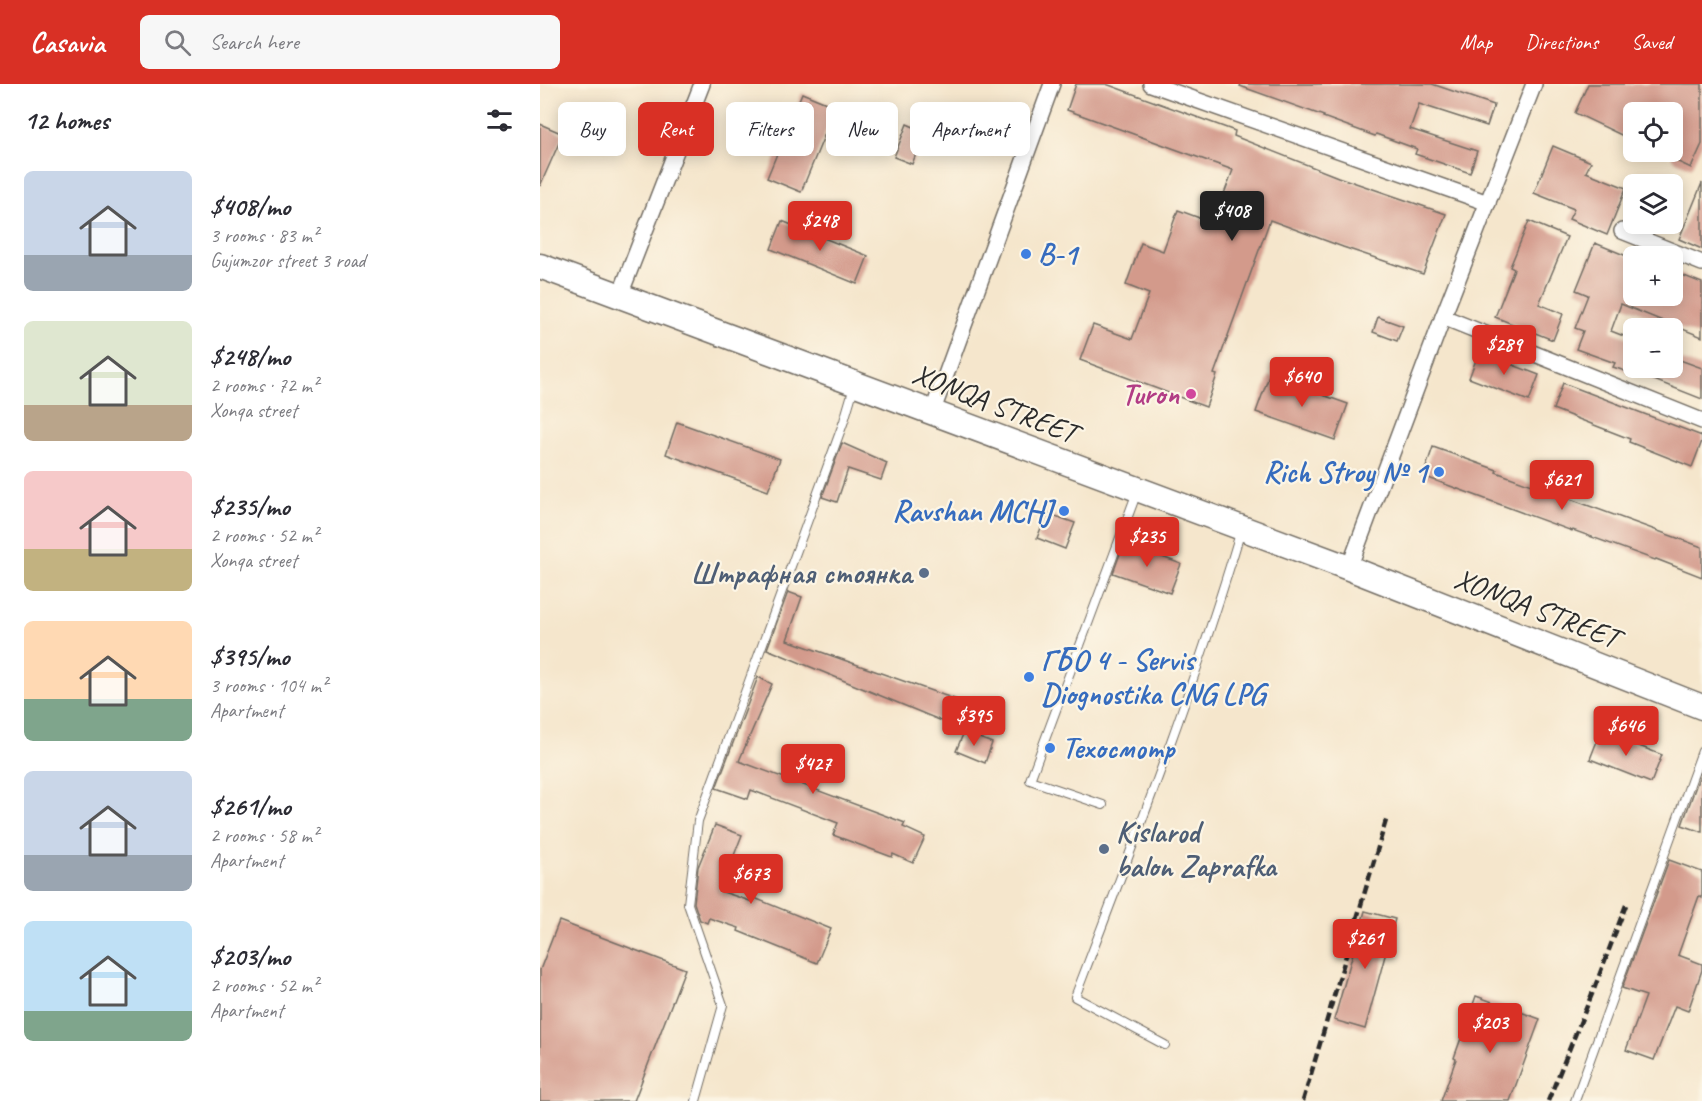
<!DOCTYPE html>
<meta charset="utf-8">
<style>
:root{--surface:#fff;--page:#f7f7f7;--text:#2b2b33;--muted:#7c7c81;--accent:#d93025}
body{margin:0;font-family:Caveat,sans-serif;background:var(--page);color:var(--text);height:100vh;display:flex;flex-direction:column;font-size:22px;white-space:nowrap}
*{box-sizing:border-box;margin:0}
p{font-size:20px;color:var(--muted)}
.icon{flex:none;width:33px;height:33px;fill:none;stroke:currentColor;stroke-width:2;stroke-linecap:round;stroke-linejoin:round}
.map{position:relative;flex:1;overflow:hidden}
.drawer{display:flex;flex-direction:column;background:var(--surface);width:540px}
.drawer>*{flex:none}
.hud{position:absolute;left:18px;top:18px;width:570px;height:54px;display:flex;gap:12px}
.controls{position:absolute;left:1083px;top:18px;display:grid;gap:12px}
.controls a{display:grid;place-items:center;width:60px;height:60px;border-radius:9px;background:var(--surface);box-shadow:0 3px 15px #0003;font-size:30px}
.price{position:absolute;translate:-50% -51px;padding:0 14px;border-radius:6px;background:var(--accent);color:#fff;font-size:20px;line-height:39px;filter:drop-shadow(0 2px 3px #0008)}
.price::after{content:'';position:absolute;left:50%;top:36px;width:18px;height:14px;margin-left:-9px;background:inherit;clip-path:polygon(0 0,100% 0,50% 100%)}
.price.current{background:#222;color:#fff}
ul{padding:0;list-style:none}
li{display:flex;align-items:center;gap:18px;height:150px;padding:0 24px}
li span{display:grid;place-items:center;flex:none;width:168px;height:120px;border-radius:9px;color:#555}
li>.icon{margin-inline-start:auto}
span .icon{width:72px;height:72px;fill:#fffc;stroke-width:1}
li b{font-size:26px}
h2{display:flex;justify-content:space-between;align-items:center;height:72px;padding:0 24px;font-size:26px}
.chip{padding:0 21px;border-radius:9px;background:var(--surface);box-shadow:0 3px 15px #0003;font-size:21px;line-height:54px}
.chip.current{background:var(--accent);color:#fff}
header{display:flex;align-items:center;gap:36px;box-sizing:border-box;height:84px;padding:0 30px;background:var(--accent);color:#fff}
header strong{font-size:28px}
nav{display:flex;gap:33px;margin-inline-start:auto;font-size:21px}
.search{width:420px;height:54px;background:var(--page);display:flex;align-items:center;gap:15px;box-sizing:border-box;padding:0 21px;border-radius:9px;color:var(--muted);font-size:22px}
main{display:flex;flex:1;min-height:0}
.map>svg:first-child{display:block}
.building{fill:#d39a8b}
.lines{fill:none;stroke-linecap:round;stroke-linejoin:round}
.lane-casing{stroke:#726c63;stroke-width:10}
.street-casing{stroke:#726c63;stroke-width:18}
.primary-casing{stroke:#726c63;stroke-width:27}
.lane{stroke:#fff;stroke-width:8}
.street{stroke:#fff;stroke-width:15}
.primary{stroke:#fff;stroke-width:24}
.rail{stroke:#2b2b2b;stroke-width:4.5;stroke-dasharray:9 4.5;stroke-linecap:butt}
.shop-dot{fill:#3f7fe0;stroke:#fcf5e5;stroke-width:2}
.hotel-dot{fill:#d1479c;stroke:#fcf5e5;stroke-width:2}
.service-dot{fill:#5c6f8a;stroke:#fcf5e5;stroke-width:2}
.labels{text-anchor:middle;stroke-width:4.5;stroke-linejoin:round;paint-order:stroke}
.shop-label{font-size:30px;font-weight:bold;fill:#366cbe;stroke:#fcf5e5;text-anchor:start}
.hotel-label{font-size:30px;font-weight:bold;fill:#b23c85;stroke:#fcf5e5;text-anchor:end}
.street-label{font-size:30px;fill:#2b2b2b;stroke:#fcf5e5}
.service-label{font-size:30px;font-weight:bold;fill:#4e5e75;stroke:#fcf5e5;text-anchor:end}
</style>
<header>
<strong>Casavia</strong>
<div class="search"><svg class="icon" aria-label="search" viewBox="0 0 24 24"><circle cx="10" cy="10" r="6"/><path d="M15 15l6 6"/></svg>Search here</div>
<nav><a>Map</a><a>Directions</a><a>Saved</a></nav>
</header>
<main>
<section class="drawer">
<h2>12 homes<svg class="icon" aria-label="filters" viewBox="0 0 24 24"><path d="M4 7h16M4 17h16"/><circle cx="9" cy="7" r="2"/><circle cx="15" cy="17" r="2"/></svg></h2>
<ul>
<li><span style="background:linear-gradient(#c9d6e8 70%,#9aa5b1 0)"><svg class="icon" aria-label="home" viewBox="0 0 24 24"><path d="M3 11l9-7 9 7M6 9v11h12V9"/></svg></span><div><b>$408/mo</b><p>3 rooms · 83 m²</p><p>Gujumzor street 3 road</p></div></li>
<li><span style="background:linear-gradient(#dfe7d0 70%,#b9a48a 0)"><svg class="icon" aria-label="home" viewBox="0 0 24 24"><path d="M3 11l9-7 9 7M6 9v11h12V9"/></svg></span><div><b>$248/mo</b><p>2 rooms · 72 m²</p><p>Xonqa street</p></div></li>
<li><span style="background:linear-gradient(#f6c9c9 65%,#c2b280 0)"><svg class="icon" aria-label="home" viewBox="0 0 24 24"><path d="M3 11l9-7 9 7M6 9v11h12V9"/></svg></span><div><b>$235/mo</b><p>2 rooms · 52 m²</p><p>Xonqa street</p></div></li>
<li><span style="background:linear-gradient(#ffd9b3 65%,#7fa58c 0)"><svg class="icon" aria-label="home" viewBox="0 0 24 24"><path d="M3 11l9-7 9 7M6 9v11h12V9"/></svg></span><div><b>$395/mo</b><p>3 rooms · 104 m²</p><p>Apartment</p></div></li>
<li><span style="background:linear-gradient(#c9d6e8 70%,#9aa5b1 0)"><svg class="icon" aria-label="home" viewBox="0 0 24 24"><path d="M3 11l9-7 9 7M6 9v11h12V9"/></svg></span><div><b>$261/mo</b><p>2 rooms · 58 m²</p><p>Apartment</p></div></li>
<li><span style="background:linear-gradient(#bfe0f5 75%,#7fa58c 0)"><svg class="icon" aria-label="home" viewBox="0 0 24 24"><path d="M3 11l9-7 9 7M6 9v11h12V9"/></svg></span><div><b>$203/mo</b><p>2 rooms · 52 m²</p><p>Apartment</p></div></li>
</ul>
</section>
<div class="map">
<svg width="1162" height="1017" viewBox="0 0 1162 1017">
<rect width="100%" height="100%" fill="#fcf5e5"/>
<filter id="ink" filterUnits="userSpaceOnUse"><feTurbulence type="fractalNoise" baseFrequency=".0167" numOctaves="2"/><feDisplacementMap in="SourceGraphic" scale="12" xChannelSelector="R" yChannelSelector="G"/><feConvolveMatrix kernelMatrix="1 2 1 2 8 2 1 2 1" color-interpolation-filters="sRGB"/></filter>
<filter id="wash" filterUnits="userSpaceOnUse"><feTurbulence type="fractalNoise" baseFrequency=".008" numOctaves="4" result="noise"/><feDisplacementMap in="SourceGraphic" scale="24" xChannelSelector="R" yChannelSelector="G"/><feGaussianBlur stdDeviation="1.35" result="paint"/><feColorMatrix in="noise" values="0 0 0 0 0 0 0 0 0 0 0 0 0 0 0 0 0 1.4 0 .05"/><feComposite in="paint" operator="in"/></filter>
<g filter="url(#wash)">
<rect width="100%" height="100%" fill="#f5e6cc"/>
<g id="blocks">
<g class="building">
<path d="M 536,0 L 566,0 L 695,47 L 694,52 L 798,93 L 906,130 L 883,190 L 803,163 L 730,136 L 674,290 L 677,291 L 666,323 L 540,276 L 553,241 L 592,255 L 609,210 L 586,201 L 601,159 L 623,167 L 638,126 L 673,139 L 693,86 L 527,26 Z"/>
<path d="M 701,0 L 892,0 L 954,21 L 947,42 L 879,20 L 870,45 L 937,67 L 930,89 L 875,70 L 877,65 L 836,50 L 835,52 L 783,33 L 784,32 L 700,2 Z"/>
<path d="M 1048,0 L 1162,0 L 1162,60 L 1151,84 L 1132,75 L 1132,28 L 1094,28 L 1094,57 L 1035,29 Z"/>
<path d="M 262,9 L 296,23 L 261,108 L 227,94 Z"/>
<path d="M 0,40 L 23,50 L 0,102 Z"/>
<path d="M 367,40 L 385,48 L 372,80 L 354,73 Z"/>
<path d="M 1013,62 L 1051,78 L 1046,88 L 1086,104 L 1067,151 L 1029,135 L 1034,125 L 994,109 Z"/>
<path d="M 1162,99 L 1162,165 L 1139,155 Z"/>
<path d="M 242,137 L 328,172 L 317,200 L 231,165 Z"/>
<path d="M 989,137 L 1027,153 L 999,220 L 1023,230 L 1013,256 L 955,233 L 974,185 L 970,183 Z"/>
<path d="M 1055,159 L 1094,175 L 1094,212 L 1132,212 L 1132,187 L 1162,199 L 1162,253 L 1081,220 L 1071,247 L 1094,256 L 1094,284 L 1132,284 L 1132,273 L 1162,284 L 1162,315 L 1094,288 L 1094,290 L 1073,283 L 1075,279 L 1036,265 L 1043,247 L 1035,244 L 1048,211 L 1036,206 Z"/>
<path d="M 838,233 L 863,242 L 857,257 L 833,248 Z"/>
<path d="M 939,268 L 999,291 L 989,317 L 929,294 Z"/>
<path d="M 729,292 L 808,320 L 795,356 L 716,328 Z"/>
<path d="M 1023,299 L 1162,352 L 1162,357 L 1152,383 L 1089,358 L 1090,355 L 1013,325 Z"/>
<path d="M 137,338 L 240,375 L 228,407 L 126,370 Z"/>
<path d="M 302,359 L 347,379 L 341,396 L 308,385 L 297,418 L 282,413 Z"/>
<path d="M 893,363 L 957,386 L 956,388 L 1162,463 L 1162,493 L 1116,475 L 1115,476 L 1033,446 L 1032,447 L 883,392 Z"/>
<path d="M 507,429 L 535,439 L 525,465 L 497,454 Z"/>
<path d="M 584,459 L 641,480 L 630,509 L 573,489 Z"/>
<path d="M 248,508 L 262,513 L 247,556 L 440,624 L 431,649 L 227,565 Z"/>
<path d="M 218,593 L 232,600 L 199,677 L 365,739 L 363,743 L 385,753 L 373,779 L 353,770 L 352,773 L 293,751 L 298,739 L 211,706 L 208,715 L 176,704 Z"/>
<path d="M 1061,647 L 1122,671 L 1111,699 L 1050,675 Z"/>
<path d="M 424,648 L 452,659 L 445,679 L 416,667 Z"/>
<path d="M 1162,685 L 1162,748 L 1142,741 Z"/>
<path d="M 175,741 L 202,751 L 180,807 L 210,817 L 212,813 L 291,845 L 277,879 L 198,847 L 199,844 L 169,834 L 167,839 L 160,836 L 154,819 L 158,783 Z"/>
<path d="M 1129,776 L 1162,788 L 1162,814 L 1159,812 L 1138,871 L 1162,880 L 1162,886 L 1148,927 L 1135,922 L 1114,976 L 1086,966 L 1106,912 L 1082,904 Z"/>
<path d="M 825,827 L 855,835 L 825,945 L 794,936 Z"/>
<path d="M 19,837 L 145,885 L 94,1017 L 0,1017 L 0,886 Z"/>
<path d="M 936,912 L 1000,935 L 970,1017 L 901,1017 L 916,975 L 914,974 Z"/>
</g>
</g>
</g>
<g filter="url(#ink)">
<use href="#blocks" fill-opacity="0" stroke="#726c63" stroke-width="1.5"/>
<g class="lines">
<defs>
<g id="lane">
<path d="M 563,721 L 490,696 L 597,408"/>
<path d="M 625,961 L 535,913 C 594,759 654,604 701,446"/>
<path d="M 156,1017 L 183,921 L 148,820 L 158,737 L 304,337 L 314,303"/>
<path d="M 1035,1017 L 1162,667"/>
</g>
<g id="street">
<path d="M 611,0 L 948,119"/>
<path d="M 1082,147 L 1162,179"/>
<path d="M 80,211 L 162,0"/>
<path d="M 903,233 L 1162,337"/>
<path d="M 392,329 L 512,0"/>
<path d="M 809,484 L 903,233 L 994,0"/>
</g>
<path id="primary" d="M 0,182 L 809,484 L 1162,623"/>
</defs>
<use href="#lane" class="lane-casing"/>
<use href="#street" class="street-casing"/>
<use href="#primary" class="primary-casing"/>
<use href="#lane" class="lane"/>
<use href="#street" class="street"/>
<use href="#primary" class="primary"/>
<g class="rail">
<path d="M 763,1017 L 847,733"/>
<path d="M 1008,1017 L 1054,905 L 1086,821"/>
</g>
</g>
</g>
<g class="shop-dot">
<circle cx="486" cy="170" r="6"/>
<circle cx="899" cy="388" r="6"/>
<circle cx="524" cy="427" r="6"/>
<circle cx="489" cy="593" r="6"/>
<circle cx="510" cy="664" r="6"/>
</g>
<circle class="hotel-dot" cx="651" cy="310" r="6"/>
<g class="service-dot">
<circle cx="384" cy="489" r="6"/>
<circle cx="564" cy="765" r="6"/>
</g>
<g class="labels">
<g class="shop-label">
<text x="498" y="180">В-1</text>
<text x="887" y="398" text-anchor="end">Rich Stroy № 1</text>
<text x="512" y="437" text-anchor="end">Ravshan MCHJ</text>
<text x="501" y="586">ГБО 4 - Servis<tspan x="501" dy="34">Diognostika CNG LPG</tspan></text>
<text x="522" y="674">Техосмотр</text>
</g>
<g class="hotel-label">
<text x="639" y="320">Turon</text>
</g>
<g class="street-label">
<text transform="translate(455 319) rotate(21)" y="10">XONQA STREET</text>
<text transform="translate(997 524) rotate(21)" y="10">XONQA STREET</text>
</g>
<g class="service-label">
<text x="372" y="499">Штрафная стоянка</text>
<text x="576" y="758" text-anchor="start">Kislarod<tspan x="576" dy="34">balon Zaprafka</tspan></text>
</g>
</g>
</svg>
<div class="controls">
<a><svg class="icon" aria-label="locate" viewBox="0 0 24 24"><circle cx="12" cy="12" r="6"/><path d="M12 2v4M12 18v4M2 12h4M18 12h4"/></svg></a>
<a><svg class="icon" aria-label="layers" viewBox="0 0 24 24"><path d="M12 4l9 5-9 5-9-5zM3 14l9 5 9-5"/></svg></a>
<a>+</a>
<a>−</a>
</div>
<b class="price current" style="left:692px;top:158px">$408</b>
<b class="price" style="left:280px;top:168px">$248</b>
<b class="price" style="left:964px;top:292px">$289</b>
<b class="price" style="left:762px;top:324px">$640</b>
<b class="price" style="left:1022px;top:427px">$621</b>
<b class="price" style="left:607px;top:484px">$235</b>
<b class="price" style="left:434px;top:663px">$395</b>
<b class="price" style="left:1086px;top:673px">$646</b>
<b class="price" style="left:273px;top:711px">$427</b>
<b class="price" style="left:211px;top:821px">$673</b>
<b class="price" style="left:825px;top:886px">$261</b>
<b class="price" style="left:950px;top:970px">$203</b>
<div class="hud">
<a class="chip">Buy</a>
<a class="chip current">Rent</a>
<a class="chip">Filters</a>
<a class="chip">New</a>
<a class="chip">Apartment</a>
</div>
</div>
</main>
